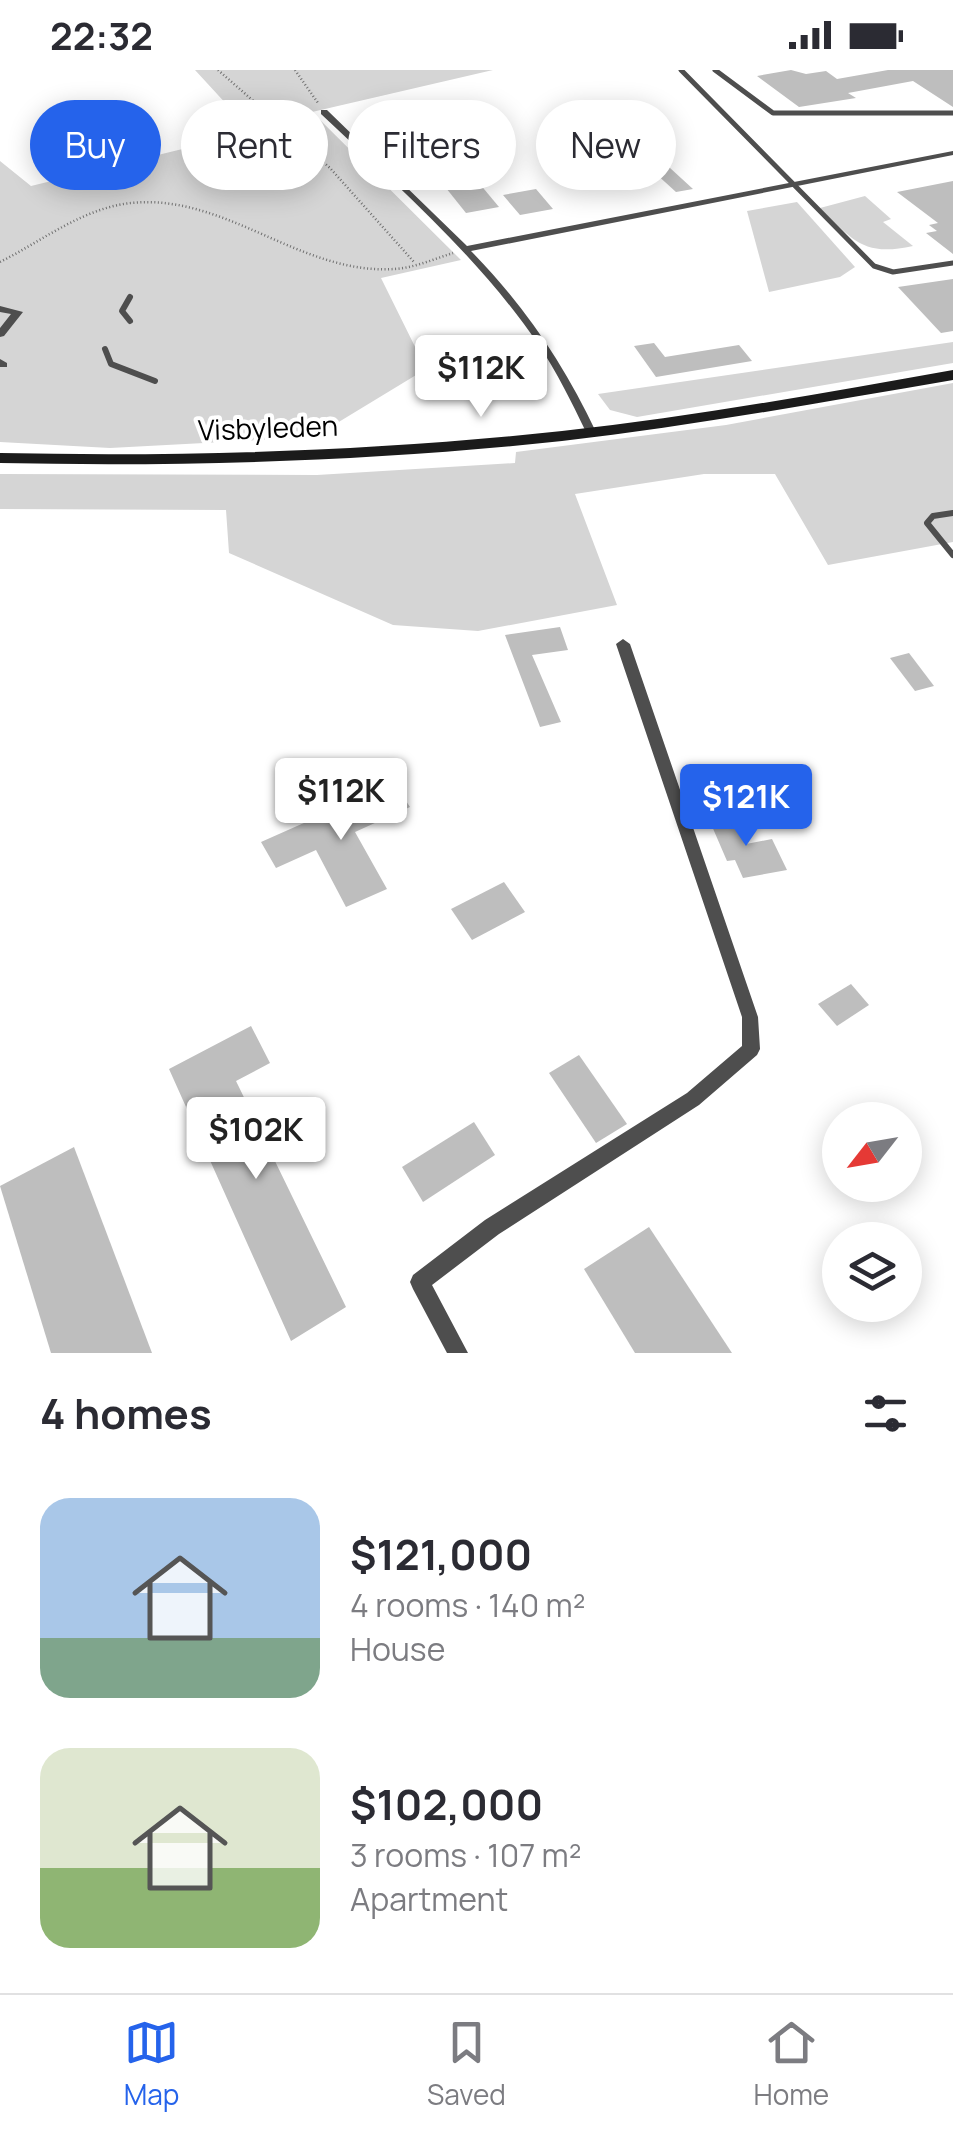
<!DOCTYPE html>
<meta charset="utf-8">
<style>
:root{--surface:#fff;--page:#f7f7f7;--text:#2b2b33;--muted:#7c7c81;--line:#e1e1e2;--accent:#2563eb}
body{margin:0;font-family:Manrope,sans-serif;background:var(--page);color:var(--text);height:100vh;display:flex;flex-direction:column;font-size:38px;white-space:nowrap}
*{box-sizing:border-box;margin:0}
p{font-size:32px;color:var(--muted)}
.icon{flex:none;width:55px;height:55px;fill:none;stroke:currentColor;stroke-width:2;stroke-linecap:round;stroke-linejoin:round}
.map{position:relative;height:1283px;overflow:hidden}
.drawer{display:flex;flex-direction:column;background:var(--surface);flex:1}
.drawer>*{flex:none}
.banner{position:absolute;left:30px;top:30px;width:895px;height:90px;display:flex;gap:20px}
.needle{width:65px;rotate:239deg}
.tools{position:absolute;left:822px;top:1032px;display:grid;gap:20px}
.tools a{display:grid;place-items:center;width:100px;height:100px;border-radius:50%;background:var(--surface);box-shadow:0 5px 25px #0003;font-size:50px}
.price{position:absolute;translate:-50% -85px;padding:0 22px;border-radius:10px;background:#fff;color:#222;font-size:32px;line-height:65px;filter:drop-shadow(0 2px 5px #0008)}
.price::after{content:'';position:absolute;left:50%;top:60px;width:30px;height:22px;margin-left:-15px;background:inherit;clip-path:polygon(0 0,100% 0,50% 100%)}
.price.on{background:var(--accent);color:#fff}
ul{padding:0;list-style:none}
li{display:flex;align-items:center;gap:30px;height:250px;padding:0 40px}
li span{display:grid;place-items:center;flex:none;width:280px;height:200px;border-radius:30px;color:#555}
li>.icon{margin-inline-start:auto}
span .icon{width:120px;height:120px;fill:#fffc;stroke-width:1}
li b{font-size:42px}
h2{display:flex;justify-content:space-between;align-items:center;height:120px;padding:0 40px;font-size:42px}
.pill{padding:0 35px;border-radius:45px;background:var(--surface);box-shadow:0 5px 25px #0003;font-size:35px;line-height:90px}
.pill.on{background:var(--accent);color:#fff}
.status{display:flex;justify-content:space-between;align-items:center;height:70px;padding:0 50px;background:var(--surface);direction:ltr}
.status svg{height:28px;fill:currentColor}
.tab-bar{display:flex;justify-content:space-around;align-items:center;height:140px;border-top:2px solid var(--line);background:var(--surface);font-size:28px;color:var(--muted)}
.tab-bar a{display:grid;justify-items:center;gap:5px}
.tab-bar .on{color:var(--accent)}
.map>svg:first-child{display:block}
.green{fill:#d5d5d5}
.building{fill:#bebebe}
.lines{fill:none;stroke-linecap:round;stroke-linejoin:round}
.path{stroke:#707070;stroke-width:2.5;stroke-dasharray:1 2.5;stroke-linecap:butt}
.lane-far1{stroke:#4e4e4e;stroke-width:5}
.lane{stroke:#4e4e4e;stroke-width:6}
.street{fill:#4e4e4e;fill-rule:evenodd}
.secondary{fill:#1b1b1b;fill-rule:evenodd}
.labels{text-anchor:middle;stroke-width:8;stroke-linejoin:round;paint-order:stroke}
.far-street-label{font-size:28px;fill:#000;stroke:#fff}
</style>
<div class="status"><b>22:32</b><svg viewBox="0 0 49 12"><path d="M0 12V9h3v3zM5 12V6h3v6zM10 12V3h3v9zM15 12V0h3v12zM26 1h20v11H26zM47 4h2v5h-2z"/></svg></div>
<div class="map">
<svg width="953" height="1283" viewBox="0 0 953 1283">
<rect width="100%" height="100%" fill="#fff"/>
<g class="green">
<path d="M 195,0 L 493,0 L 312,42 L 461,190 L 381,208 L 426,299 L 314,367 L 110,378 L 0,372 L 0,91 L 31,116 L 252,62 Z"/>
<path d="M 865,126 L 891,149 L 883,152 L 913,176 C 863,187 853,170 820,138 Z"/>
<path d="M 797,132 L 855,197 L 840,207 L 769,222 L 747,141 Z"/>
<path d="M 953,272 L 953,293 L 637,347 L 610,340 L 598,324 Z"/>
<path d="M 953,313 L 953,472 L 828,495 L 775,404 L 704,404 L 575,424 L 617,535 L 478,561 L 393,555 L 229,483 L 226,440 L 0,439 L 0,404 L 317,405 L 515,393 L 516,382 L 726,355 Z"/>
</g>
<g class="building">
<path d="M 791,0 L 806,4 L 826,1 L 837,9 L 888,0 L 953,0 L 953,37 L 913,11 L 848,23 L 856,28 L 799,37 L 757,6 Z"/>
<path d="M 429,53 L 499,137 L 466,143 L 398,58 Z"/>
<path d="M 635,66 L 693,119 L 676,122 L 643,92 L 635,93 Z"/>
<path d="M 607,77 L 626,95 L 557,108 L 544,95 Z"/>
<path d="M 953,111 L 953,184 L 926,163 L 937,161 L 929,155 L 938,153 L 897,122 Z"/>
<path d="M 536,119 L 553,139 L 520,145 L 503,125 Z"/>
<path d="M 953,209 L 953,261 L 941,263 L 898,217 Z"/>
<path d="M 654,273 L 665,287 L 739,275 L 752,291 L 656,307 L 634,276 Z"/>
<path d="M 560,557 L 568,580 L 532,585 L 561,652 L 540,657 L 505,565 Z"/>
<path d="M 909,583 L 934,616 L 915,621 L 890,588 Z"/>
<path d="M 394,713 L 410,737 L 355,762 L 387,819 L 346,837 L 316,780 L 276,798 L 261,772 Z"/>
<path d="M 732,742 L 746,774 L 772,769 L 787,800 L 743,808 L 735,790 L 727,791 L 708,747 Z"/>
<path d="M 504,812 L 525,842 L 472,870 L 451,839 Z"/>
<path d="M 851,914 L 869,935 L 837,956 L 818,934 Z"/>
<path d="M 251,956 L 270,993 L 236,1011 L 346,1237 L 291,1271 L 169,999 Z"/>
<path d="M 579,985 L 627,1054 L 596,1073 L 549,1003 Z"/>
<path d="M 474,1052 L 495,1085 L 423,1132 L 402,1097 Z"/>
<path d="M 74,1077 L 152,1283 L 51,1283 L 0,1116 Z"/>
<path d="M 649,1157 L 732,1283 L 635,1283 L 584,1199 Z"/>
</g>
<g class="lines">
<g class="path">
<path d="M 218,0 L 330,98 L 414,192"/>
<path d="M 295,0 L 318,33"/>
<path d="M 0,192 C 42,171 83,138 131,133 C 226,123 300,205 394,199 C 414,198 434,189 453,183"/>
</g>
<g class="lane-far1">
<path d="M 681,0 L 874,196 L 893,202 L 953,193"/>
<path d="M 715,0 L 773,43 L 953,43"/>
</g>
<g class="lane">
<path d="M 130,227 L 122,241 L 130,251"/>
<path d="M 105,279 L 111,294 L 155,311"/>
<path d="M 953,485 L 927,453 L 933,446 L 953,443"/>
</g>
<g class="street">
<path d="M 321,40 L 327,40 L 467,176 L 953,81 L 953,85 L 471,181 C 524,235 564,294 596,362 L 591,365 L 586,362 C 571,331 557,302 538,274 C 479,187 397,116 321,44 Z"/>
<path d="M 0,236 L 23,242 L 4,266 L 0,267 L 0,258 L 11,244 L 0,242 Z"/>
<path d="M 0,289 L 7,293 L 7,297 L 0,297 Z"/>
<path d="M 623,569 L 630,574 L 758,947 L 760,979 L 757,985 L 699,1035 L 499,1164 L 432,1215 L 468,1283 L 447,1283 L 413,1219 L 410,1212 L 413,1205 L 485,1150 L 687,1023 L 742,976 L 742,947 L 616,574 Z"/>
</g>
<path class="secondary" d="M 953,300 L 953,310 C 823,332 693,356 562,371 C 375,391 188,397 0,393 L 0,383 C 188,387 375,381 562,361 C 693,347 823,323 953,300 Z"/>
</g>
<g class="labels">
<g class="far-street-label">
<text transform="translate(268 358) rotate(-2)" y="10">Visbyleden</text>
</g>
</g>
</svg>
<div class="tools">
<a><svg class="needle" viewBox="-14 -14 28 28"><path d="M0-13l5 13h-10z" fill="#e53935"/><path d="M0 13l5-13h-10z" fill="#7c7c81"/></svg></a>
<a><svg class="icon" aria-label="layers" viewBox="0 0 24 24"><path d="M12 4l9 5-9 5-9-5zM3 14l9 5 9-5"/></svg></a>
</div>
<b class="price" style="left:481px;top:350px">$112K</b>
<b class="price" style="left:341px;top:773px">$112K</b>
<b class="price on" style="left:746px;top:779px">$121K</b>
<b class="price" style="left:256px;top:1112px">$102K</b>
<div class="banner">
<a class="pill on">Buy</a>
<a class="pill">Rent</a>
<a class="pill">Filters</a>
<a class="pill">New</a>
</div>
</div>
<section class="drawer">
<h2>4 homes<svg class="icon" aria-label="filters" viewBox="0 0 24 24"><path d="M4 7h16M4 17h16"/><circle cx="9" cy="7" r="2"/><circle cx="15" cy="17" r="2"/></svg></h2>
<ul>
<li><span style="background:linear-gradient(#a9c7e8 70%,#7fa58c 0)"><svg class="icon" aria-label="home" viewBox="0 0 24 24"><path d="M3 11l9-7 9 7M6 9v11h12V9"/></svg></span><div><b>$121,000</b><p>4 rooms · 140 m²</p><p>House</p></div></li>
<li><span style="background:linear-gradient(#dfe7d0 60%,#8fb573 0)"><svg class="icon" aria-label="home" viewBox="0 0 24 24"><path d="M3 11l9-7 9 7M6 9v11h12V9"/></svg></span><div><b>$102,000</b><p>3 rooms · 107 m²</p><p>Apartment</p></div></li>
</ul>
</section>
<nav class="tab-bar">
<a class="on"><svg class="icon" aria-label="map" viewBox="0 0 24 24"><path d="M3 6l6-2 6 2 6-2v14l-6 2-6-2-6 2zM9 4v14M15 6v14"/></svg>Map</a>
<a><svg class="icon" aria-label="saved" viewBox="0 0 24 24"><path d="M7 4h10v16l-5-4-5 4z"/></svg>Saved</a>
<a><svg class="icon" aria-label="home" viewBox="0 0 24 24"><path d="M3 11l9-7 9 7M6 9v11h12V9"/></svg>Home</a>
</nav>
